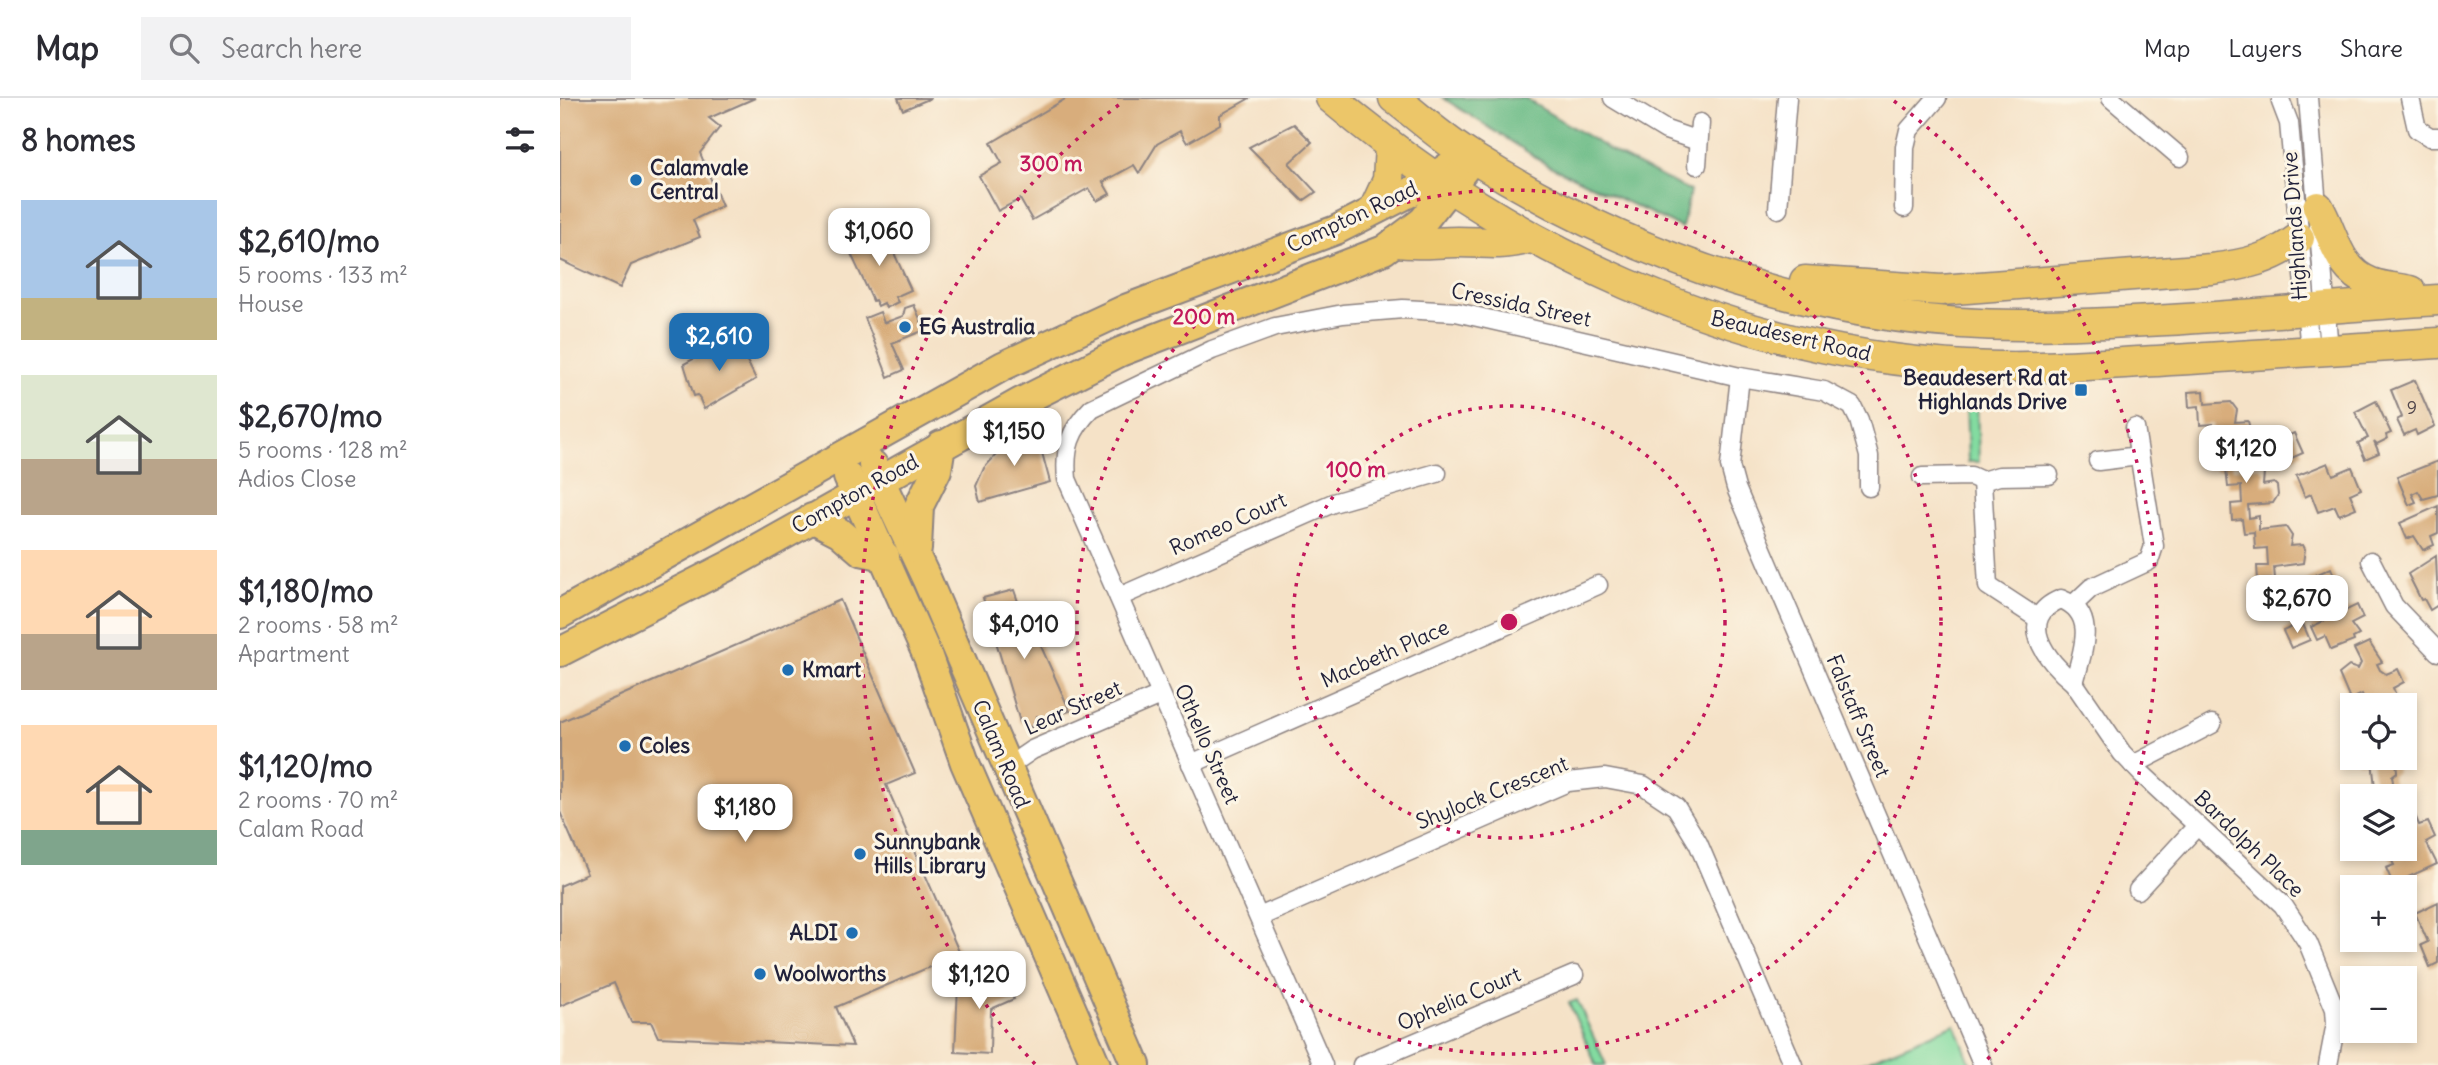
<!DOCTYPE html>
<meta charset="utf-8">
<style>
:root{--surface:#fff;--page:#f2f2f3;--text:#2b2b33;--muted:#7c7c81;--line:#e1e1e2;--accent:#1f6fb2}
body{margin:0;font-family:Delius,sans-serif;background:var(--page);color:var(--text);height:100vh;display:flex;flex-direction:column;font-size:26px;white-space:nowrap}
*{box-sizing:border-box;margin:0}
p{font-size:23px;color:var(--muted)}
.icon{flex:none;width:38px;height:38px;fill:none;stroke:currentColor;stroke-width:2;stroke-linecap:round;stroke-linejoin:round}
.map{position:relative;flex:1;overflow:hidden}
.sheet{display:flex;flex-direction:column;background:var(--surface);width:560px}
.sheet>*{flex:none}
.buttons{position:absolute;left:1780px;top:595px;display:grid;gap:14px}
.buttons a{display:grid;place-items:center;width:77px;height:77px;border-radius:0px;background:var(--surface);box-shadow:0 4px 10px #0003;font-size:35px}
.price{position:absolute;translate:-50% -60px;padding:0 16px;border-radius:14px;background:#fff;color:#222;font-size:23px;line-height:46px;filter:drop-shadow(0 2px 4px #0008)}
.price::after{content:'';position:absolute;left:50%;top:42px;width:21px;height:16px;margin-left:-10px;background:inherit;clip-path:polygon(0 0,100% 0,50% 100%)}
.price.current{background:var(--accent);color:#fff}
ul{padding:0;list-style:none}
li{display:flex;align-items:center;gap:21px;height:175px;padding:0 21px}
li span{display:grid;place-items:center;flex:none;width:196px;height:140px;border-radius:0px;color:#555}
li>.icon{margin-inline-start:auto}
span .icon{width:84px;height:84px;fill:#fffc;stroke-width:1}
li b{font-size:30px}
h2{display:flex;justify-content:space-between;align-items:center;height:84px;padding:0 21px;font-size:30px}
header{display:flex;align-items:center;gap:42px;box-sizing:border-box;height:98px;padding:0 35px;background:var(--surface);border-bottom:2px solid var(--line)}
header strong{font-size:33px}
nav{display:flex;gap:38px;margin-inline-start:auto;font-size:24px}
.search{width:490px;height:63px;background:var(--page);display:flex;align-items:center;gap:18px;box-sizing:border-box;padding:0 24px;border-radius:0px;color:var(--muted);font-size:26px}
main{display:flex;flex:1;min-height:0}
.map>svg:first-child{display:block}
.green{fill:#83dba0;stroke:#527e6e;stroke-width:2}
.forest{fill:#6abb86;stroke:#466e60;stroke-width:2}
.building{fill:#d8ad7b}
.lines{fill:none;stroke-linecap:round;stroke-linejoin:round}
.minor-casing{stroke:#8c8281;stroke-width:21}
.primary-casing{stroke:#8c8281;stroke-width:32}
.trunk-casing{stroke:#8c8281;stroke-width:33}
.minor{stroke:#fff;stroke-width:18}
.primary{stroke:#ecc669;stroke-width:28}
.trunk{stroke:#ecc669;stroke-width:30}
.ring{fill:none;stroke:#c2185b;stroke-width:3.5;stroke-dasharray:3.5 7}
.poi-dot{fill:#1f6fb2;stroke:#fcf5e5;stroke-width:2.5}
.labels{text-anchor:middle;stroke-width:6;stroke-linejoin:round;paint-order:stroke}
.number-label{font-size:18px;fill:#50454b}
.poi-label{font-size:21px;font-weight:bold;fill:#22223b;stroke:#fcf5e5;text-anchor:start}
.street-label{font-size:21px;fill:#22223b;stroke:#fcf5e5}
.centre{fill:#c2185b;stroke:#fcf5e5;stroke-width:3.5}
.ring-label{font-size:21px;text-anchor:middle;font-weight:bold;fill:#c2185b;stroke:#fcf5e5;stroke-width:6;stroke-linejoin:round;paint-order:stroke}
</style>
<header>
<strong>Map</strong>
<div class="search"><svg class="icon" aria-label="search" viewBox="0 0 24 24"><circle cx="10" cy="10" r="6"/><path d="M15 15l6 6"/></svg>Search here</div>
<nav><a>Map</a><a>Layers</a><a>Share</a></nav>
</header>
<main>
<section class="sheet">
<h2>8 homes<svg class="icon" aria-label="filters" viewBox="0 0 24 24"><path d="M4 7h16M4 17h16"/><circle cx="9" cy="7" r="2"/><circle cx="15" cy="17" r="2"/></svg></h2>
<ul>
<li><span style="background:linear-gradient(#a9c7e8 70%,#c2b280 0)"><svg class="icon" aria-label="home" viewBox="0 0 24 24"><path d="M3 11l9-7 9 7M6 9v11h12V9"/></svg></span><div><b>$2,610/mo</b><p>5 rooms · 133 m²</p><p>House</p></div></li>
<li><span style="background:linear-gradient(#dfe7d0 60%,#b9a48a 0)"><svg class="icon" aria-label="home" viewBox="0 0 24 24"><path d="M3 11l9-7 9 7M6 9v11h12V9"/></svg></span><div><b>$2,670/mo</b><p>5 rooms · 128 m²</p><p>Adios Close</p></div></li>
<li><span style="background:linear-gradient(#ffd9b3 60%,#b9a48a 0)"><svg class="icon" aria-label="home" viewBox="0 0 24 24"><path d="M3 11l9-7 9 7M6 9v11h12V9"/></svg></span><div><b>$1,180/mo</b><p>2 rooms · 58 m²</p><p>Apartment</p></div></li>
<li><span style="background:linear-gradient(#ffd9b3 75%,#7fa58c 0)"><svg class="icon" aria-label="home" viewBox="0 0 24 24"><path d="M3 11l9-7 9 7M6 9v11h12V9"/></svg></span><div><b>$1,120/mo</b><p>2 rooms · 70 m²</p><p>Calam Road</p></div></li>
</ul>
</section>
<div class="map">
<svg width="1878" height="967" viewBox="0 0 1878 967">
<rect width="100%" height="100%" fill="#fcf5e5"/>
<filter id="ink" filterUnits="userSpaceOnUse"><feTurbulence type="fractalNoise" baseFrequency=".0143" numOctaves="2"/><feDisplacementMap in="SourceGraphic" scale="14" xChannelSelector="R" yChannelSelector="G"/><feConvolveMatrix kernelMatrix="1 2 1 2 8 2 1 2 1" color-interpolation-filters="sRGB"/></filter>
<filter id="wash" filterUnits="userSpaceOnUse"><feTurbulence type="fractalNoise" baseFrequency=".00686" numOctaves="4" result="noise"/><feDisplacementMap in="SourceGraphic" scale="28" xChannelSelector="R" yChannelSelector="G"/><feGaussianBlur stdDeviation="1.57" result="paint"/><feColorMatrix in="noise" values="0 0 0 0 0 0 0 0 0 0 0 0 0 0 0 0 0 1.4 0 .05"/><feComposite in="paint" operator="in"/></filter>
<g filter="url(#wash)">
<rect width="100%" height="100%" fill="#f5e2c7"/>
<g class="green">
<path d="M 1406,302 L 1417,302 L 1419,364 L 1408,364 Z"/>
<path d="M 1017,902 L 1046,967 L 1036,967 L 1009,905 Z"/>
<path d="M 1395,926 L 1411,967 L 1297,967 Z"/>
</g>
<path class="forest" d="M 883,0 L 964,0 L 1060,58 L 1130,93 L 1122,130 L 988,67 Z"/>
<g id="blocks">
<g class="building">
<path d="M 0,0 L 195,0 L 149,20 L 160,29 L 140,55 L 162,108 L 133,122 L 140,139 L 71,167 L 60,190 L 0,162 Z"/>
<path d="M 338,0 L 371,0 L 343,12 Z"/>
<path d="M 507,0 L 690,0 L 660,17 L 660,26 L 627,45 L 620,33 L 597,46 L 579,75 L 574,67 L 543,84 L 550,96 L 537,103 L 529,90 L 472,122 L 460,101 L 438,113 L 419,78 L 442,65 L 431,45 Z"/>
<path d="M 734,26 L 752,44 L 729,65 L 756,94 L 743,103 L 689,49 Z"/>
<path d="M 323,131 L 351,192 L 335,199 L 338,204 L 326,210 L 324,205 L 318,208 L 315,202 L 313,203 L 287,147 Z"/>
<path d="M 354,207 L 365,232 L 332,245 L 344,272 L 328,279 L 305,220 L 320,214 L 324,225 L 343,218 L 345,210 Z"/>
<path d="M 172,240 L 174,245 L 177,243 L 196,281 L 144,311 L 138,297 L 134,298 L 124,266 Z"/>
<path d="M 1855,282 L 1875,328 L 1857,337 L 1855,332 L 1844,337 L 1837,322 L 1842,319 L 1831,292 Z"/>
<path d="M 1644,293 L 1645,306 L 1671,304 L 1677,312 L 1675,324 L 1688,323 L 1689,327 L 1686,342 L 1659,344 L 1660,356 L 1671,355 L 1672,370 L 1700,369 L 1704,374 L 1703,387 L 1714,385 L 1717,388 L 1718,397 L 1713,405 L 1688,407 L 1689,420 L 1699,418 L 1699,432 L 1726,429 L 1732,438 L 1730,448 L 1743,447 L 1745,451 L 1743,465 L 1714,469 L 1715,481 L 1698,482 L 1697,468 L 1708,468 L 1707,450 L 1695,451 L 1694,434 L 1684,435 L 1682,421 L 1672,422 L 1671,406 L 1682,405 L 1681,388 L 1668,389 L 1666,371 L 1656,372 L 1655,356 L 1645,357 L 1644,343 L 1654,343 L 1653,326 L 1640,327 L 1639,308 L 1629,309 L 1628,294 Z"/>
<path d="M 1816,303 L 1831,335 L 1826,337 L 1827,341 L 1817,346 L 1814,343 L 1819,355 L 1805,361 L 1798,345 L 1808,340 L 1795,314 Z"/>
<path d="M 475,329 L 490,384 L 420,404 L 416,388 L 424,370 L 445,347 Z"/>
<path d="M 1734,335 L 1743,355 L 1725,363 L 1716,343 Z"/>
<path d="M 1878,363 L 1878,397 L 1863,401 L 1858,393 L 1852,396 L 1856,404 L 1849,407 L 1837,379 Z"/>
<path d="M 1768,365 L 1773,377 L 1792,369 L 1801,391 L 1790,396 L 1796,410 L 1779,417 L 1775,408 L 1758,414 L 1751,396 L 1745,399 L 1736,378 Z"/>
<path d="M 1878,408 L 1878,435 L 1871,438 L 1874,447 L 1863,452 L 1854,438 L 1847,441 L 1840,425 Z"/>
<path d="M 1876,458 L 1878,507 L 1870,512 L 1864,501 L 1861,502 L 1848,476 Z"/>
<path d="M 1771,470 L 1777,485 L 1768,489 L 1778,506 L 1742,522 L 1724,491 Z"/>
<path d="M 454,492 L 466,527 L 471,526 L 510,613 L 489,620 L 477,618 L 472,630 L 460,624 L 423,500 Z"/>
<path d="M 280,502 L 355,675 L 326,687 L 400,856 L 276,909 L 293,948 L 98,939 L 91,924 L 71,924 L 54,885 L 0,908 L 0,788 L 27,776 L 0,714 L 0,624 Z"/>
<path d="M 1797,507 L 1803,520 L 1791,526 L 1799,537 L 1793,540 L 1794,543 L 1771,552 L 1765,538 L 1757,542 L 1751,529 Z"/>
<path d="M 1742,524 L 1750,542 L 1731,550 L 1723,533 Z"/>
<path d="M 1809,544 L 1822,564 L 1817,566 L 1820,572 L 1826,576 L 1838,571 L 1844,584 L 1833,590 L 1836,597 L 1831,599 L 1833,607 L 1815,607 L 1812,601 L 1806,604 L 1802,596 L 1790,602 L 1779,576 L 1789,568 L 1798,571 L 1801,565 L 1794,551 Z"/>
<path d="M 1797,660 L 1836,660 L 1837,674 L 1832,678 L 1833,684 L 1830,690 L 1820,693 L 1815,689 L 1812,663 L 1798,665 Z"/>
<path d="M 1855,717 L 1859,727 L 1868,724 L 1875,739 L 1866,744 L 1877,766 L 1833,786 L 1826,770 L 1834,767 L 1826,751 L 1844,751 L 1844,722 Z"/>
<path d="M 1878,804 L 1878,865 L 1870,869 L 1861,847 L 1868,844 L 1855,815 Z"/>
<path d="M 441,870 L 454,901 L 431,911 L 430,956 L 395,954 L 398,888 Z"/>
</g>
</g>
</g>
<g filter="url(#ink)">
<use href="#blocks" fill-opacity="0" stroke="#8c8281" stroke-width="2"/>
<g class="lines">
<defs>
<g id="minor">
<path d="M 1053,0 L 1106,32 L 1138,43"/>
<path d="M 1551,0 L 1620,59"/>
<path d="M 1748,0 L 1769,252"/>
<path d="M 1850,0 L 1857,31 L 1870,39 L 1878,39"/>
<path d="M 1721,4 L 1729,25 L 1750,253"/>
<path d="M 1137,67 L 1140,25"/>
<path d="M 1344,110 L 1345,49 L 1349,32 L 1377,0"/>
<path d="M 1218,111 L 1227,0"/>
<path d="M 1180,279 L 1170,368 L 1176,390 L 1423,967"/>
<path d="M 1538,363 L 1579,358"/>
<path d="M 1362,379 L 1411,378 L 1422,383 L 1439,378 L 1489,377"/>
<path d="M 1422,383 L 1428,488 L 1477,520"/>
<path d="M 1811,463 L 1834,508 L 1878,554"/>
<path d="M 559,499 L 773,405 L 877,375"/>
<path d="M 1501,501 C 1539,516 1522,554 1514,585 C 1486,563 1454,520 1501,501 Z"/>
<path d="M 1514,506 L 1531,490 L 1589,463 L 1594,448 L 1575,330"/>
<path d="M 1514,585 L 1562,655 L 1582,676 L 1723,807 L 1748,845 L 1775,911 L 1776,925 L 1768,967"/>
<path d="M 631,666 L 1038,487"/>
<path d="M 1573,667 L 1652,626"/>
<path d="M 447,669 L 472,652 L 600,597"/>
<path d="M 1578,792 L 1637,728"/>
<path d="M 699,819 L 1008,684 L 1045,680 L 1083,687 L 1116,709 L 1138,745 L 1233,967"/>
<path d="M 763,967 L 507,381 C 504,350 510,332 532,310 L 652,252 L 715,229 L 783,216 L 843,211 L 896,214 L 1180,279 L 1264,293 L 1292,308 L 1299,322 L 1309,358 L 1309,389"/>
<path d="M 802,967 L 1014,877"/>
</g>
<g id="primary">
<path d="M 313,367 L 367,482 L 576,967"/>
<path d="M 288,379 L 368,559 L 405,665 L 536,967"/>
<path d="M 252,420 L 279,434 L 301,453 L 325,458"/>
<path d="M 357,451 L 359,408 L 377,372 L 381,347"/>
<path d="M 0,516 L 443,268 L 568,210 L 776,132 L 851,94 L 893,66"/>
<path d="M 0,554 L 172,466 L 461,304 L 560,254 L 824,152 L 863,123 L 913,60"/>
</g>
<g id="trunk">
<path d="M 771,0 C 951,152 1169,255 1406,268 C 1481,272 1556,265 1630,261 C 1713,255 1796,251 1878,245"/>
<path d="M 834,0 C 860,20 885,43 913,60 C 1076,162 1267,227 1460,227 C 1599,227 1739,211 1878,202"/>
<path d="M 1758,109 C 1774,136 1777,172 1811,185 C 1824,190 1837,190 1850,193"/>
<path d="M 815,110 L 828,82 L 830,48"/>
<path d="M 836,144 C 858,147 876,144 898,144 C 928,144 940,148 970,140"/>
<path d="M 1245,183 L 1381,192 L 1651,171 C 1685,167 1712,161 1739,140"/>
</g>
</defs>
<use href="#minor" class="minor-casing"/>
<use href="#primary" class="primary-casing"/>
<use href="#trunk" class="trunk-casing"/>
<use href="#minor" class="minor"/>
<use href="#primary" class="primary"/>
<use href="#trunk" class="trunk"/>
</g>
</g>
<g class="ring">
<circle cx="949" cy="524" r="216"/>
<circle cx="949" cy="524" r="432"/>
<path d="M475 966A648 648 0 0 1 564 3M1334 3A648 648 0 0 1 1423 966"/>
</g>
<g class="poi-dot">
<circle cx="76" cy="82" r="7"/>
<circle cx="345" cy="229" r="7"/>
<rect x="1514" y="285" width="14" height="14" rx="3.5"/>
<circle cx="228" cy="572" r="7"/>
<circle cx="65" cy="648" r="7"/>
<circle cx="300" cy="756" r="7"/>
<circle cx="292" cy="835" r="7"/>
<circle cx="200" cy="876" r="7"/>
</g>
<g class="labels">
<g class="number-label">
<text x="1852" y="316">9</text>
</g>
<g class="poi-label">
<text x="90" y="77">Calamvale<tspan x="90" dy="24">Central</tspan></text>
<text x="359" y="236">EG Australia</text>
<text x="1507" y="287" text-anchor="end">Beaudesert Rd at<tspan x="1507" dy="24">Highlands Drive</tspan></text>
<text x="242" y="579">Kmart</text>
<text x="79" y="655">Coles</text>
<text x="314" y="751">Sunnybank<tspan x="314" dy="24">Hills Library</tspan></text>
<text x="278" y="842" text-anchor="end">ALDI</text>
<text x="214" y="883">Woolworths</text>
</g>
<g class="street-label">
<text transform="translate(792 119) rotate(-25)" y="7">Compton Road</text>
<text transform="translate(1735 128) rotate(-94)" y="7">Highlands Drive</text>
<text transform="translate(961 207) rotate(12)" y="7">Cressida Street</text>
<text transform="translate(1231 238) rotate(13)" y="7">Beaudesert Road</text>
<text transform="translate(295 396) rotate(-29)" y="7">Compton Road</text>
<text transform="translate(668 426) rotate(-24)" y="7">Romeo Court</text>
<text transform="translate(825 556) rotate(-24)" y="7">Macbeth Place</text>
<text transform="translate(513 610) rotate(-24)" y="7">Lear Street</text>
<text transform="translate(1298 618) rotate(67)" y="7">Falstaff Street</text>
<text transform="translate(647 646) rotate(66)" y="7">Othello Street</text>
<text transform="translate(441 656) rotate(67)" y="7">Calam Road</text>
<text transform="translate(932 695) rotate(-22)" y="7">Shylock Crescent</text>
<text transform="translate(1689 746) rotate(44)" y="7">Bardolph Place</text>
<text transform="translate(899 901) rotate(-23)" y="7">Ophelia Court</text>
</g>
</g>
<circle cx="949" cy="524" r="10" class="centre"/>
<g class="ring-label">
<text x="491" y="73">300 m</text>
<text x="644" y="226">200 m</text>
<text x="796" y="379">100 m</text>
</g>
</svg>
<div class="buttons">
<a><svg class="icon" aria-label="locate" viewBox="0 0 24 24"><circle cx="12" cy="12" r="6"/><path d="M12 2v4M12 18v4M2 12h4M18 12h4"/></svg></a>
<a><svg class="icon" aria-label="layers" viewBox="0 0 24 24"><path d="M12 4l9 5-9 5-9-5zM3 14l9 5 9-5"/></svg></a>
<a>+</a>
<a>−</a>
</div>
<b class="price" style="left:319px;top:170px">$1,060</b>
<b class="price current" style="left:159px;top:275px">$2,610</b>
<b class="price" style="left:454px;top:370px">$1,150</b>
<b class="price" style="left:1686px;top:387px">$1,120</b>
<b class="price" style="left:1737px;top:537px">$2,670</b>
<b class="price" style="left:464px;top:563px">$4,010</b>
<b class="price" style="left:185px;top:746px">$1,180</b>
<b class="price" style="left:419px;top:913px">$1,120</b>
</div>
</main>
